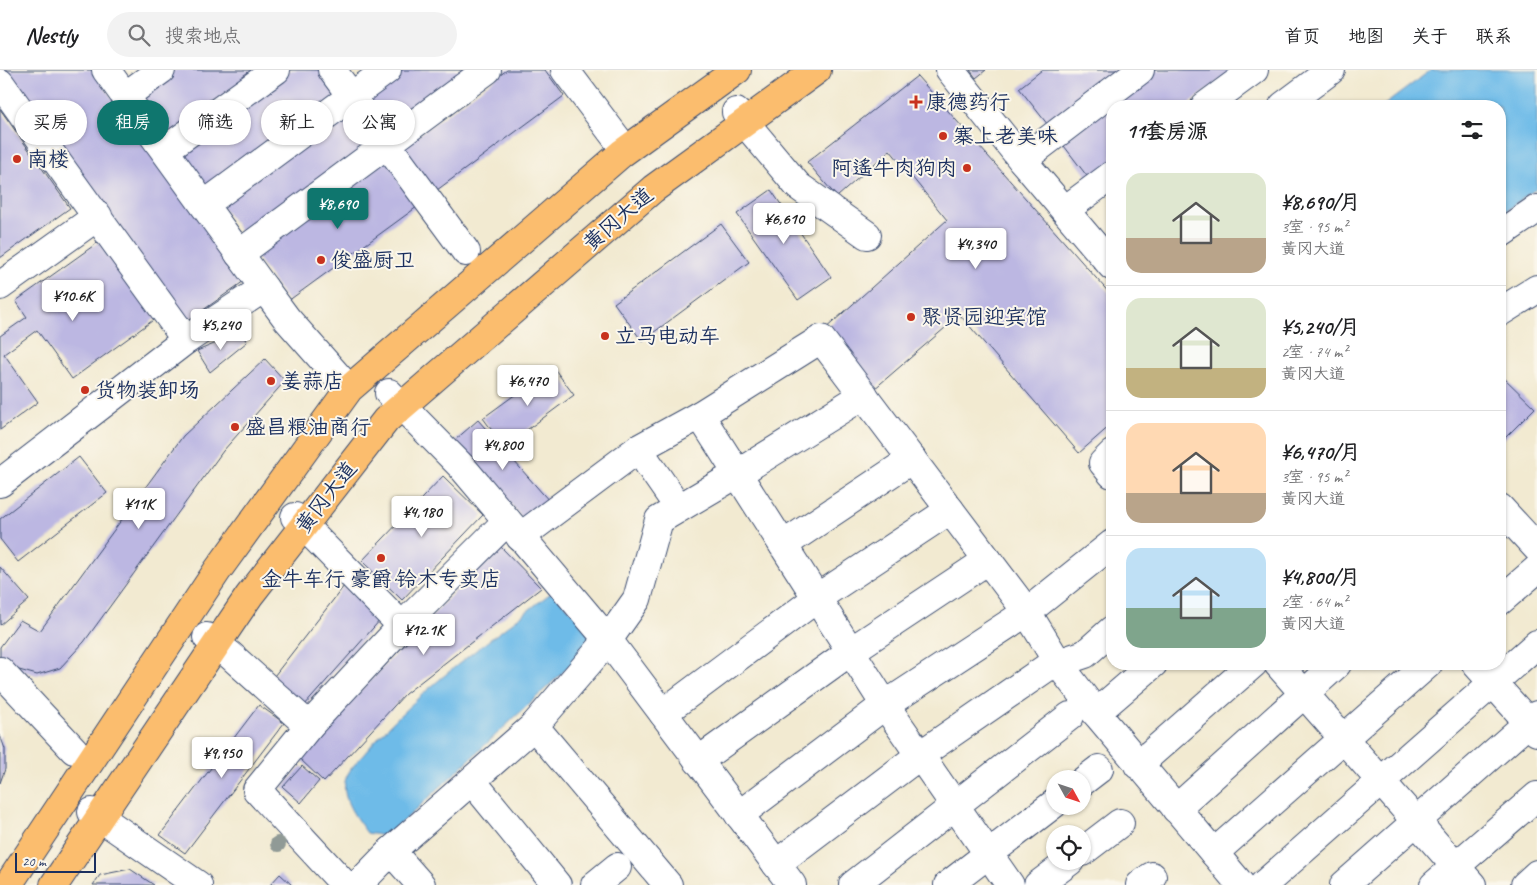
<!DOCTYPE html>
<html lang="zh">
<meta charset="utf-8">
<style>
:root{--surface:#fff;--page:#f2f2f2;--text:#202124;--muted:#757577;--line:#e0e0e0;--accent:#0f766e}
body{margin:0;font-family:Caveat,"LXGW WenKai TC",sans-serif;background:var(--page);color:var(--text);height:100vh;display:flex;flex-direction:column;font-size:19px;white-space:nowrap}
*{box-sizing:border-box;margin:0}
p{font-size:16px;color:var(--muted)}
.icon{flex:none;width:28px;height:28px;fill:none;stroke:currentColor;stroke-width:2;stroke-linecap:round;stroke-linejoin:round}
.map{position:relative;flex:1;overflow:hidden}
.panel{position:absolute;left:1106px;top:30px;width:400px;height:570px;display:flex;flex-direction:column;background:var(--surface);border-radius:20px;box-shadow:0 1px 4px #0004}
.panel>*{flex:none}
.hud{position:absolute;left:15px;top:30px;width:475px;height:45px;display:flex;gap:10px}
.needle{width:32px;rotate:130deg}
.tools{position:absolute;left:1046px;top:700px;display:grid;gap:10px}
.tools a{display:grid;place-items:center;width:45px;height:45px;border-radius:50%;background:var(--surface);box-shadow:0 1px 4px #0004;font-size:25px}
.scale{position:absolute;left:15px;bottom:12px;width:81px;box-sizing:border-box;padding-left:5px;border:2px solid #1b2f5e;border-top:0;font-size:14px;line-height:18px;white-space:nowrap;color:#1b2f5e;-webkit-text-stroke:4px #fbf7ec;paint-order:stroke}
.price{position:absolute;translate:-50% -42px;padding:0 11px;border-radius:5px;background:#fff;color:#222;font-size:16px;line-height:32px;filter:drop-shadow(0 1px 2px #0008)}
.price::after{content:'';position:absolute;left:50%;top:30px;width:15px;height:11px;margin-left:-8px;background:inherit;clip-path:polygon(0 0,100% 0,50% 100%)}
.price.on{background:var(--accent);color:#fff}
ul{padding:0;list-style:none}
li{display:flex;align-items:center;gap:15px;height:125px;padding:0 20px}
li+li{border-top:1px solid var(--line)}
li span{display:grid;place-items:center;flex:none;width:140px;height:100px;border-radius:15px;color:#555}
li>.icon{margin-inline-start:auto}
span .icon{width:60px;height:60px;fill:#fffc;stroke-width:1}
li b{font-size:21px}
h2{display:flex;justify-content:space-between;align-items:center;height:60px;padding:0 20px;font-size:21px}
.chip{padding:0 18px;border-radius:22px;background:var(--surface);box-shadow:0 1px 4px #0004;font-size:18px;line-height:45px}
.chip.on{background:var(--accent);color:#fff}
header{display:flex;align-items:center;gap:30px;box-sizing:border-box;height:70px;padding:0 25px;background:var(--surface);border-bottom:1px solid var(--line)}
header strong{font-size:24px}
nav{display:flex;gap:28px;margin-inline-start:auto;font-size:18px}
.search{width:350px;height:45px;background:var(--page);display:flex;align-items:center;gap:12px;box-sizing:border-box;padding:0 18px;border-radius:28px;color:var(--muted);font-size:19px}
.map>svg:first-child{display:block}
.water{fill:#6ebbe8;stroke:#4475a3}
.building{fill:#bcb7e2}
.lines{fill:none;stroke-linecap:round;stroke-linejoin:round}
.minor-casing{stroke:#3b4b6f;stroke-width:30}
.major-casing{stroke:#3b4b6f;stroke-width:30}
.minor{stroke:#fff;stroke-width:28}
.major{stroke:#fbbd6e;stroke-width:28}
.tree{fill:#909a96}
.poi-dot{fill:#c8321e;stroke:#fbf7ec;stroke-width:2}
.labels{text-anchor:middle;stroke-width:4;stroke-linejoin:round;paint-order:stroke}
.poi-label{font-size:21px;fill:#1b2f5e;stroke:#fbf7ec;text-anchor:start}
.street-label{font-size:21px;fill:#1b2f5e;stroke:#fbf7ec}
</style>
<header>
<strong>Nestly</strong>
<div class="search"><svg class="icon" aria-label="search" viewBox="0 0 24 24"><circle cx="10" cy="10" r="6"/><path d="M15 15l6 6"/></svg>搜索地点</div>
<nav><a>首页</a><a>地图</a><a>关于</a><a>联系</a></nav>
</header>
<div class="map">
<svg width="1537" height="815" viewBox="0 0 1537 815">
<rect width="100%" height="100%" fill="#fbf7ec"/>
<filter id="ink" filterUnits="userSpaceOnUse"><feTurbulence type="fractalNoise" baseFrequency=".02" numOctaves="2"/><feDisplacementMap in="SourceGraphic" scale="10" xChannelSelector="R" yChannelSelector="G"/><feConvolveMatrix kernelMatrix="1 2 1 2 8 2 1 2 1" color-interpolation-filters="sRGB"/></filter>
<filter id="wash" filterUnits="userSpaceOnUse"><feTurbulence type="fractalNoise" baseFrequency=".0096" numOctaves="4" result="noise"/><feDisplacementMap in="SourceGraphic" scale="20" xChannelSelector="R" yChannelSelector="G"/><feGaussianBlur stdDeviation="1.12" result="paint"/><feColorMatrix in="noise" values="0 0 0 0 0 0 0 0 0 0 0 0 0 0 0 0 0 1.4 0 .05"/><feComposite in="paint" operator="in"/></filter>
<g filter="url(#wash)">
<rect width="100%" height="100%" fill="#f2ead1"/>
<g class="water">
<path d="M 1431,0 L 1537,0 L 1537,118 L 1500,145 L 1500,36 L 1383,36 Z"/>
<path d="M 552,522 L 590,559 L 591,574 L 575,591 L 408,747 L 385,766 L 367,763 C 357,749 342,731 345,712 C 347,701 357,692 364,684 C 417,620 487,573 552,522 Z"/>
</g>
<g id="blocks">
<g class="building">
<path d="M 3,0 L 92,0 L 244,211 L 185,253 Z"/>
<path d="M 175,0 L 257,0 L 168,66 L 139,26 Z"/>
<path d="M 291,0 L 322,0 L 340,24 L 209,122 L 180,82 Z"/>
<path d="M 399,0 L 481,0 L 392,66 L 363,26 Z"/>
<path d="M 507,0 L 545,0 L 564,26 L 433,123 L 400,79 Z"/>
<path d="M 970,0 L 986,0 L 976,8 Z"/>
<path d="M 1042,0 L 1120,0 L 1048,55 L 1019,18 Z"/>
<path d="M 1155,0 L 1233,0 L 1186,36 L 1112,36 L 1112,93 L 1090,110 L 1061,72 Z"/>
<path d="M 917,6 L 1112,226 L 1112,354 L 1079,383 L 960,245 L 873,320 L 824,260 L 947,150 L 890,80 L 837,127 L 807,92 Z"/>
<path d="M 350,35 L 379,75 L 248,171 L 219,132 Z"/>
<path d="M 0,39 L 70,138 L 0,188 Z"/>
<path d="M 388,88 L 421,134 L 288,231 L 255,185 Z"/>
<path d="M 771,120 L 831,207 L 798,230 L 737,144 Z"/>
<path d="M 721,154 L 749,192 L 642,271 L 614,233 Z"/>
<path d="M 100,171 L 156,248 L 72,309 L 37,260 L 4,284 L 38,332 L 0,360 L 0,266 L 27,247 L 16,231 Z"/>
<path d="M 241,263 L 247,272 L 210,302 L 197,281 Z"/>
<path d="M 265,289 L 285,311 L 223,381 L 84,572 L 60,598 L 37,605 L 12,598 L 0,587 L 0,577 L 20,550 L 40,561 L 183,366 Z"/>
<path d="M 553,297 L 574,325 L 504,377 L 483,348 Z"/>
<path d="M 1500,304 L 1535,338 L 1500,373 Z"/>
<path d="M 478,350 L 550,432 L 527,453 L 455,370 Z"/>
<path d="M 79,387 L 107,423 L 18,492 L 0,469 L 0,449 Z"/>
<path d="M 443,406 L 483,445 L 402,530 L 362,491 Z"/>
<path d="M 499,475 L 541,518 L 405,624 L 324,712 L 298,687 Z"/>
<path d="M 0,497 L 29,530 L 0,555 Z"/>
<path d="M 344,516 L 381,549 L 304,636 L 271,610 Z"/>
<path d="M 259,635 L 284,653 L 185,783 L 160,765 Z"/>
<path d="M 0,665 L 5,679 L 5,699 L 0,713 Z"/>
<path d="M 302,696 L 319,711 L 301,733 L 283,717 Z"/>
<path d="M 130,799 L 154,815 L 93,815 L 100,805 Z"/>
<path d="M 280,804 L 292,815 L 270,815 Z"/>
</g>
</g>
</g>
<g filter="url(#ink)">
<use href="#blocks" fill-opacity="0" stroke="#3b4b6f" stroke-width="1"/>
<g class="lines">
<defs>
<g id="minor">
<path d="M 106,0 L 264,218"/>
<path d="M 332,0 L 466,182"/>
<path d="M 565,0 L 617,69"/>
<path d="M 950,0 L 1022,90 L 1112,196"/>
<path d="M 0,13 L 186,270"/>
<path d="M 125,26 L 161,0"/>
<path d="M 1205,36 L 1254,0"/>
<path d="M 1283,36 L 1331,0"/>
<path d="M 736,42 L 798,116 L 867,165"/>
<path d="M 165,80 L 276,0"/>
<path d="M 1022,90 L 1140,0"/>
<path d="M 204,135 L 387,0"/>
<path d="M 1065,140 L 1112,105"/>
<path d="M 1500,164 L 1537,139"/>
<path d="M 239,184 L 487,0"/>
<path d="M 0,216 L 98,146"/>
<path d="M 1500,242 L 1537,219"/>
<path d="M 389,323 L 462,397 L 608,570 L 792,815"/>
<path d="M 700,345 L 885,635 L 1010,815"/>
<path d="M 638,379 L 679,438"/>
<path d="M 1112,384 L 1103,393 L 1112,404"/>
<path d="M 0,413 L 186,270 L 264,218 L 287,249 L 340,309"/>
<path d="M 1500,438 L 1537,478"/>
<path d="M 295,447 L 402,556"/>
<path d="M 520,467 L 638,379 L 700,345 L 821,269 L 1027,542 L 1058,593 L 1096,643 L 1241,815"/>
<path d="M 783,475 L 912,389"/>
<path d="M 1500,531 L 1537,499"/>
<path d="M 207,567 L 229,584 L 309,656 L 402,556 L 507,451"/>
<path d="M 1278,594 L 1472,815"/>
<path d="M 1476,594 L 1537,662"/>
<path d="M 0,601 L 74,680"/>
<path d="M 663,643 L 817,528 L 950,440"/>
<path d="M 1096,643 L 1153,594"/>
<path d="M 309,656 L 257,720 L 345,815"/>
<path d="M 534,656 L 668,815"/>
<path d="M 698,691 L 851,581 L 988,490"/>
<path d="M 1138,695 L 1253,594"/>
<path d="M 472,711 L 557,815"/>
<path d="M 1082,712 L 1099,699"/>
<path d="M 1176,739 L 1337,594"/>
<path d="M 92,742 L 198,815"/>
<path d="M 739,745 L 885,635 L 1027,542 L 1112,474"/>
<path d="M 391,781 L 421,815"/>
<path d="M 1082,782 L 1120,753"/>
<path d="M 1214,783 L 1428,594"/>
<path d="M 776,794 L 920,685 L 1049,596 L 1085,584 L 1112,560"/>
<path d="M 358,815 L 391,781 L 534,656 L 608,570 L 637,529 L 659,450 L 737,404 L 864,325"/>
<path d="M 595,815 L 617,797"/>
<path d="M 853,815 L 1070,646"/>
<path d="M 948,815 L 1055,733"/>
<path d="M 1038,815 L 1070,791"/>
<path d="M 1140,815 L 1152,806"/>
<path d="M 1263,815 L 1537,574"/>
<path d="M 1344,815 L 1537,645"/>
<path d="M 1434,815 L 1537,726"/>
<path d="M 1525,815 L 1537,804"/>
</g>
<g id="major">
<path d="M 8,815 L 217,501 L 349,319 L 622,83 L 737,0"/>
<path d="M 54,815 L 249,526 L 386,350 L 653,119 L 817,0"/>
</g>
</defs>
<use href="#minor" class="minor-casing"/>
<use href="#major" class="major-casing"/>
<use href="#minor" class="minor"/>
<use href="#major" class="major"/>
</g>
<circle class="tree" cx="278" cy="774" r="8"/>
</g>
<g class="poi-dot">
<path d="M913.5 24.5h5v5h5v5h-5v5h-5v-5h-5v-5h5z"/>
<circle cx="943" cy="66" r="5"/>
<circle cx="17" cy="89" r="5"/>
<circle cx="967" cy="98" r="5"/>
<circle cx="321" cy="190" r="5"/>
<circle cx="911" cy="247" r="5"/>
<circle cx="605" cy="266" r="5"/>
<circle cx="271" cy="311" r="5"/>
<circle cx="85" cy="320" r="5"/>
<circle cx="235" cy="357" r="5"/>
<circle cx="381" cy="488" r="5"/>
</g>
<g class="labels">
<g class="poi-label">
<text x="926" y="39">康德药行</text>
<text x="953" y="73">寨上老美味</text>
<text x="27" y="96">南楼</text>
<text x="957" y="105" text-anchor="end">阿遥牛肉狗肉</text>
<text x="331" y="197">俊盛厨卫</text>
<text x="921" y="254">聚贤园迎宾馆</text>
<text x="615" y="273">立马电动车</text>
<text x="281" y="318">姜蒜店</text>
<text x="95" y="327">货物装卸场</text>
<text x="245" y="364">盛昌粮油商行</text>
<text x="381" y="516" text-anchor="middle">金牛车行 豪爵·铃木专卖店</text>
</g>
<g class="street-label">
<text transform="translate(618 149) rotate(-41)" y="7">黄冈大道</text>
<text transform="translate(326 427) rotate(-52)" y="7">黄冈大道</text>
</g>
</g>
</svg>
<div class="tools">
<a><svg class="needle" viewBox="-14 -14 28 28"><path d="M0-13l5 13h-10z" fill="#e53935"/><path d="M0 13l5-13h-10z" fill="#757577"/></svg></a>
<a><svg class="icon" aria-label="locate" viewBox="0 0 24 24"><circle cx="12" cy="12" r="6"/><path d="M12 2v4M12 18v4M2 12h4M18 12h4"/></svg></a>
</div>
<div class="scale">20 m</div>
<b class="price on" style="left:338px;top:160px">¥8,690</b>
<b class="price" style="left:784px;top:175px">¥6,610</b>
<b class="price" style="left:976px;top:200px">¥4,340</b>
<b class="price" style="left:73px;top:252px">¥10.6K</b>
<b class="price" style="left:221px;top:281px">¥5,240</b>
<b class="price" style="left:528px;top:337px">¥6,470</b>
<b class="price" style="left:503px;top:401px">¥4,800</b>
<b class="price" style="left:139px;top:460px">¥11K</b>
<b class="price" style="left:422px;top:468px">¥4,180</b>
<b class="price" style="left:424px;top:586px">¥12.1K</b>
<b class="price" style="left:222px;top:709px">¥9,950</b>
<div class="hud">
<a class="chip">买房</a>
<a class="chip on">租房</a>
<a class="chip">筛选</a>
<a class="chip">新上</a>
<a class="chip">公寓</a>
</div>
<section class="panel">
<h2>11套房源<svg class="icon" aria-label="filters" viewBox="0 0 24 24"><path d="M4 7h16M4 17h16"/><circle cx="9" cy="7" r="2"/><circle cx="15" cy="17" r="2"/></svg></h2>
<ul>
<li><span style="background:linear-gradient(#dfe7d0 65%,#b9a48a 0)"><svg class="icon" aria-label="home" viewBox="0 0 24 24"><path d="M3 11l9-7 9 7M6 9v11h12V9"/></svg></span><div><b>¥8,690/月</b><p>3室 · 95 m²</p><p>黄冈大道</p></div></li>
<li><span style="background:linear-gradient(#dfe7d0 70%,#c2b280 0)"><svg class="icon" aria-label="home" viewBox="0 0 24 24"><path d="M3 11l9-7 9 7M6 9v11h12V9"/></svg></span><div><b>¥5,240/月</b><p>2室 · 74 m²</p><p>黄冈大道</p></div></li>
<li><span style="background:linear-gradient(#ffd9b3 70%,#b9a48a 0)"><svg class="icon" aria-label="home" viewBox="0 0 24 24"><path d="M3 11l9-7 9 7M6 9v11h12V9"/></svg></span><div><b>¥6,470/月</b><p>3室 · 95 m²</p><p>黄冈大道</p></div></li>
<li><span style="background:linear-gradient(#bfe0f5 60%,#7fa58c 0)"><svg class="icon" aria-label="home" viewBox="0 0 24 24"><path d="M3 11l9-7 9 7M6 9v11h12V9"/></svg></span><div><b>¥4,800/月</b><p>2室 · 64 m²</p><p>黄冈大道</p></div></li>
</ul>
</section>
</div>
